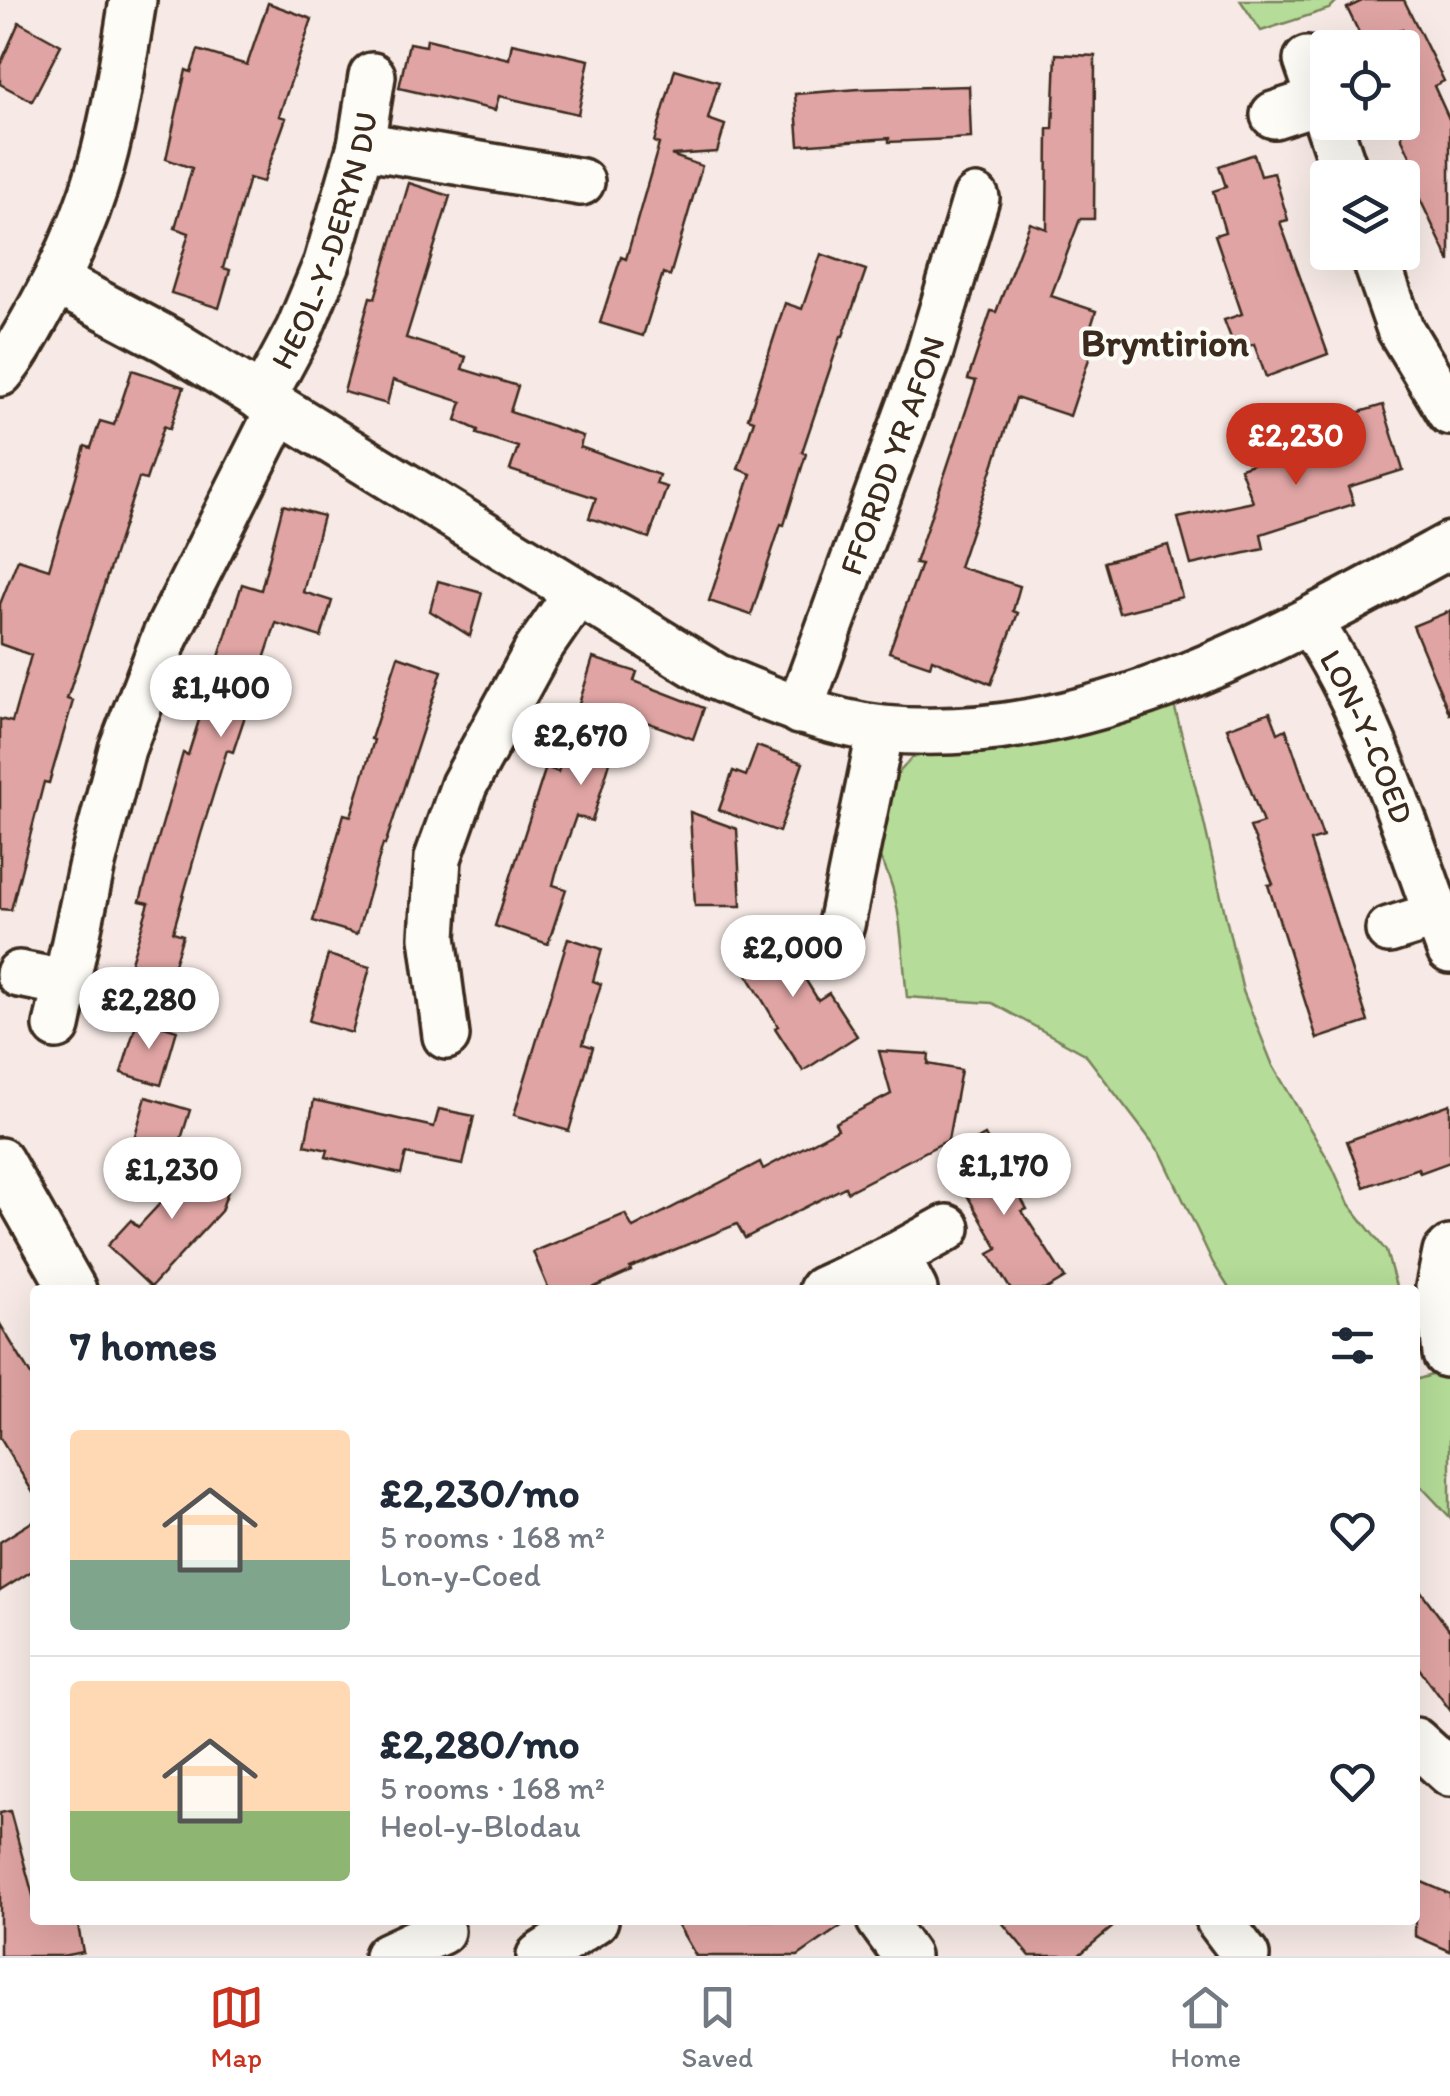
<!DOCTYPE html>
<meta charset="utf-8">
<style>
:root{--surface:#fff;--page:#f6f6f7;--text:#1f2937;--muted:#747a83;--line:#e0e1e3;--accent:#c8321e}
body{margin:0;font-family:Itim,sans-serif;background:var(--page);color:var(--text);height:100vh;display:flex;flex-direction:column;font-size:38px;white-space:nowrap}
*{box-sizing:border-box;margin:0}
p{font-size:32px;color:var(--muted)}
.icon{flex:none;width:55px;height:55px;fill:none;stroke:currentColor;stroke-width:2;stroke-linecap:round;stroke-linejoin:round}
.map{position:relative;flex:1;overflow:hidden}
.drawer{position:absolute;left:30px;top:1285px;width:1390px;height:640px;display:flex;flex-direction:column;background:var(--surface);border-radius:10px;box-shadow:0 10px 40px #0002}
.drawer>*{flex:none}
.buttons{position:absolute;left:1310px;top:30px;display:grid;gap:20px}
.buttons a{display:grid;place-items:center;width:110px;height:110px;border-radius:10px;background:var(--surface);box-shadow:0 10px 40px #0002;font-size:50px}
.price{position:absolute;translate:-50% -85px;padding:0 22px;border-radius:35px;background:#fff;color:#222;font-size:32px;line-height:65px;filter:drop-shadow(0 2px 5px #0008)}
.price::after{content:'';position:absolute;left:50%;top:60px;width:30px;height:22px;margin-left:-15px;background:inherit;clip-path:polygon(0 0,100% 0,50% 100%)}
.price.on{background:var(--accent);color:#fff}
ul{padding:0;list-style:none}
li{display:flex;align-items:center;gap:30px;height:250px;padding:0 40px}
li+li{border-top:2px solid var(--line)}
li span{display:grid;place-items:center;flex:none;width:280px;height:200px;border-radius:10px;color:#555}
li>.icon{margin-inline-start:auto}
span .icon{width:120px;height:120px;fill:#fffc;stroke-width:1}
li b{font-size:42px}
h2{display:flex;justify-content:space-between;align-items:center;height:120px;padding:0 40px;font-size:42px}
.dock{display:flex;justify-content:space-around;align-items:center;height:140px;border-top:2px solid var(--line);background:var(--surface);font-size:28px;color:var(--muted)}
.dock a{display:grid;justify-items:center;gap:5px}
.dock .on{color:var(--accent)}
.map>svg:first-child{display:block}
.green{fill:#b5dc98;stroke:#78835b;stroke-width:2.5}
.building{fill:#dfa4a3;stroke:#3b2a1e;stroke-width:2.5}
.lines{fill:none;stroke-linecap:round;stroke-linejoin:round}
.minor-casing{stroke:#3b2a1e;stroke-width:52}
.minor{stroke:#fdfcf7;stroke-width:45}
.labels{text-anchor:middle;stroke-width:8;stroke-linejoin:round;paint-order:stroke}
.street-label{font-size:32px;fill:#3b2a1e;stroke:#fdfcf7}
.quarter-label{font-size:38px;font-weight:bold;fill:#3b2a1e;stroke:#fdfcf7}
</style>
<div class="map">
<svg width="1450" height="1956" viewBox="0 0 1450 1956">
<rect width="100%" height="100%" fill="#f7eae6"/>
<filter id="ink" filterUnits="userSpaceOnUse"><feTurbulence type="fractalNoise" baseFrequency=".01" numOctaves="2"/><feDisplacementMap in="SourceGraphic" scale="20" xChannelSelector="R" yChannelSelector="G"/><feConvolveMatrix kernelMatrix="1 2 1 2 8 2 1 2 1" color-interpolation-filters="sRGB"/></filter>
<g filter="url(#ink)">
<g class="green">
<path d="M 1240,0 L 1338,0 L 1329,9 L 1261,31 Z"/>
<path d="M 1173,701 L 1198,797 L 1243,991 L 1273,1066 L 1332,1166 L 1349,1204 L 1386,1251 L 1397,1290 L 1230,1290 L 1213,1263 L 1162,1155 L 1085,1054 L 992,1003 L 907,997 C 901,948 903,892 876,851 L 891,781 L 912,758 L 948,748 L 1075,736 Z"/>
<path d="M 1445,1371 L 1450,1371 L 1450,1517 L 1415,1480 L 1415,1380 Z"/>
</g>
<g class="building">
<path d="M 1364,0 L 1404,0 L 1444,81 L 1434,86 L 1450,121 L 1450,262 L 1417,193 L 1413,196 L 1398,165 L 1411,158 L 1402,139 L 1402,29 L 1366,47 L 1347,8 Z"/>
<path d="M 268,3 L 312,19 L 279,116 L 286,118 L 263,182 L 249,178 L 223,268 L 230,270 L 219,308 L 171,293 L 189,233 L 175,228 L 192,168 L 166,159 L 186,70 L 191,72 L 198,50 L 247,65 Z"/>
<path d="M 19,22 L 61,45 L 32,101 L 0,84 L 0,65 Z"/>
<path d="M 427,39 L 509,59 L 512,43 L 589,60 L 578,114 L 499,96 L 495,110 L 399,88 L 409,43 L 426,46 Z"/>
<path d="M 1056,54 L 1095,56 L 1094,219 L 1080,219 L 1051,296 L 1096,311 L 1090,330 L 1098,332 L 1070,416 L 1016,398 L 959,567 L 1020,586 L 1013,611 L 1018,613 L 991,684 L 932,659 L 930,666 L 889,652 L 921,564 L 915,563 L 976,381 L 968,379 L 991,311 L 996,312 L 1030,223 L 1047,229 L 1048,129 L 1053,129 Z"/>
<path d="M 675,69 L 719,82 L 708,119 L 725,125 L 717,152 L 671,155 L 702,166 L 670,276 L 663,273 L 643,336 L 600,323 L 621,257 L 626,259 L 659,144 L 654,142 Z"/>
<path d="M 969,86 L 971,138 L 889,142 L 889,138 L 799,145 L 795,94 L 859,89 Z"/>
<path d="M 1254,154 L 1261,176 L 1274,173 L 1288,220 L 1280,222 L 1328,354 L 1266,377 L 1254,344 L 1236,351 L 1224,320 L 1242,314 L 1215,235 L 1225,232 L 1213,191 L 1226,187 L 1219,166 Z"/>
<path d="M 409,183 L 450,196 L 406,338 L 466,357 L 462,369 L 518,386 L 510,412 L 583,436 L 580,447 L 659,475 L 656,484 L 667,487 L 649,538 L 589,518 L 596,498 L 510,470 L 518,447 L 477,434 L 478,430 L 456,420 L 462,402 L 393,380 L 387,404 L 344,392 L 370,297 L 375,298 Z"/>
<path d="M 821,254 L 866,270 L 843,336 L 841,336 L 802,452 L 806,454 L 784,525 L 781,524 L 751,615 L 709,601 L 751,474 L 738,469 L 754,420 L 748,418 L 785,303 L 802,309 Z"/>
<path d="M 132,370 L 184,387 L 170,429 L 164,426 L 146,480 L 139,478 L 67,699 L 73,701 L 49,783 L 44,782 L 11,910 L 0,909 L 0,719 L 12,722 L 31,655 L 0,644 L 0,604 L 18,559 L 49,569 L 85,446 L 91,448 L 100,421 L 114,425 Z"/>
<path d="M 1383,405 L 1403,470 L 1348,487 L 1354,504 L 1261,534 L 1264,549 L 1191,565 L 1178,518 L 1253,502 L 1240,468 L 1351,431 L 1346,416 Z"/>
<path d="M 283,505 L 323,516 L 303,592 L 332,601 L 321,637 L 276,623 L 233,752 L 227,750 L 201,834 L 173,932 L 183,935 L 161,1007 L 121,995 L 149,903 L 140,901 L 183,753 L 188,755 L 242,584 L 261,590 Z"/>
<path d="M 1168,545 L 1182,597 L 1119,613 L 1104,562 Z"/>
<path d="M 438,581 L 482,593 L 470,636 L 430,611 Z"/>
<path d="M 1450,611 L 1450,715 L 1413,626 Z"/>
<path d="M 398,656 L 442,671 L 385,845 L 383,844 L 357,934 L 313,921 L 344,814 L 351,816 L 374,740 L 371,739 Z"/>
<path d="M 593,658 L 637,672 L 634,681 L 704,708 L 693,739 L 638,719 L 634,733 L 620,729 L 592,821 L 576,816 L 556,873 L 553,885 L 566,889 L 548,944 L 495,926 L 546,767 L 558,772 L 576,715 L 581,716 L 585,708 L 579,704 Z"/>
<path d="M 1270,712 L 1278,733 L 1286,729 L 1323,837 L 1310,841 L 1368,1022 L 1317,1039 L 1268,885 L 1273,884 L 1250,827 L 1263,823 L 1227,728 Z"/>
<path d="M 757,746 L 803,763 L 779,832 L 719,810 L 733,771 L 746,776 Z"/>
<path d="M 690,812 L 737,829 L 741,906 L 695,906 Z"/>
<path d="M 772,925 L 818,1000 L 829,993 L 857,1036 L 803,1071 L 775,1028 L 778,1026 L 732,949 Z"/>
<path d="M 568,938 L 602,949 L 593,981 L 601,984 L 583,1044 L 593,1047 L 569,1131 L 514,1115 Z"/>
<path d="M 328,955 L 370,967 L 352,1033 L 309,1021 Z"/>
<path d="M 138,1018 L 177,1030 L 161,1085 L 121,1073 Z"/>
<path d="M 879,1051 L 929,1054 L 928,1064 L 961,1070 L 948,1140 L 847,1192 L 845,1187 L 745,1238 L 737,1224 L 630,1268 L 631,1271 L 588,1290 L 549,1290 L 533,1252 L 625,1214 L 633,1228 L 760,1162 L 763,1169 L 838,1129 L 835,1123 L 891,1094 Z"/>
<path d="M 146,1097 L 190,1110 L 177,1152 L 134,1139 Z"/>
<path d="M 314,1100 L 434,1127 L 439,1109 L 474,1116 L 463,1165 L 406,1154 L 401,1174 L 326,1157 L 328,1150 L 305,1145 Z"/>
<path d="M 1450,1104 L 1450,1162 L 1420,1173 L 1418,1168 L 1364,1187 L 1347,1141 Z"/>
<path d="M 985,1135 L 1027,1209 L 1022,1211 L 1065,1278 L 1045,1290 L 1011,1290 L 989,1254 L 998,1249 L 945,1157 Z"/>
<path d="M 180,1156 L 220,1170 L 215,1183 L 229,1188 L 221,1211 L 151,1287 L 107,1246 L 131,1220 L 138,1227 L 167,1196 Z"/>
<path d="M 0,1324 L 35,1382 L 35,1496 L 0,1438 Z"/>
<path d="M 35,1520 L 35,1569 L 0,1591 L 0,1542 Z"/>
<path d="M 1415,1583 L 1450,1631 L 1450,1710 L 1415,1663 Z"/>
<path d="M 10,1811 L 35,1903 L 35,1920 L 77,1920 L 83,1952 L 62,1956 L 0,1956 L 0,1813 Z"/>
<path d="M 1415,1879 L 1450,1894 L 1450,1951 L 1415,1936 Z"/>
<path d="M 675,1920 L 850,1920 L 798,1956 L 696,1956 Z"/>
<path d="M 1000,1920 L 1121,1920 L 1078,1956 L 1030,1956 Z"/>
</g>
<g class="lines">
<defs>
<g id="minor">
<path d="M 1307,60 L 1328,121"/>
<path d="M 1274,115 L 1320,100"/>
<path d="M 1328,122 L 1347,178"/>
<path d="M 361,145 L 581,182"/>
<path d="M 1373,252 L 1400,329 L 1450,412"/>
<path d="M 56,281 L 169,341 L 716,677 C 769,699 825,723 882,729 C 1085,749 1278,639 1450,545"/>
<path d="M 0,373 C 17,353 28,331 41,308 C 66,263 87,216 101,166 C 116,112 124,55 133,0"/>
<path id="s1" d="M 262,399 L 299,330 L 327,263 L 361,145 L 372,76"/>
<path id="s2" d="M 1309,621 C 1375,721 1408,839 1450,950"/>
<path id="s3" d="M 799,711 L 929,355 L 976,198"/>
<path d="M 841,925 L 881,729"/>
<path d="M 1389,930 L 1437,915"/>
<path d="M 19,974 L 65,983"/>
<path d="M 57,1026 L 91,868 L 122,749 L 165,637 L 279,410"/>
<path d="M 446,1036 L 433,937 L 438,858 L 464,785 L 537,651 L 577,593"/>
<path d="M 0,1161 L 73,1290"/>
<path d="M 896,1256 L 947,1228"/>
<path d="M 822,1290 L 896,1256 L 914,1290"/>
<path d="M 1446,1354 L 1439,1287 L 1446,1253 L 1450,1249"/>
<path d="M 1415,1741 L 1450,1773"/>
<path d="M 880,1920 L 906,1956"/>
<path d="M 1219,1920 L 1246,1956"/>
<path d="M 387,1956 L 441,1931"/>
<path d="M 540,1956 L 595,1920"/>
</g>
</defs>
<use href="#minor" class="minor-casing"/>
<use href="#minor" class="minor"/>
</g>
</g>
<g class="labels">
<g class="street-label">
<text dy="11" stroke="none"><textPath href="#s1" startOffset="172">HEOL-Y-DERYN DU</textPath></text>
<text dy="11" stroke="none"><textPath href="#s3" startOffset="272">FFORDD YR AFON</textPath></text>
<text dy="11" stroke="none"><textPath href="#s2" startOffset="130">LON-Y-COED</textPath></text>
</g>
<g class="quarter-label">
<text x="1165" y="356">Bryntirion</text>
</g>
</g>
</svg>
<div class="buttons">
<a><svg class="icon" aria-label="locate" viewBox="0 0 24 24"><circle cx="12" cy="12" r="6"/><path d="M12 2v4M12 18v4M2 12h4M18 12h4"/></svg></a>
<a><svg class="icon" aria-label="layers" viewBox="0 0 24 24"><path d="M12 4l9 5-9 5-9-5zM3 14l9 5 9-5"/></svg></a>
</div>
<b class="price on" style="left:1296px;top:488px">£2,230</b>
<b class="price" style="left:221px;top:740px">£1,400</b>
<b class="price" style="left:581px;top:788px">£2,670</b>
<b class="price" style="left:793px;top:1000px">£2,000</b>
<b class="price" style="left:149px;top:1052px">£2,280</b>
<b class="price" style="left:1004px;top:1218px">£1,170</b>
<b class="price" style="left:172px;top:1222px">£1,230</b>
<section class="drawer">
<h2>7 homes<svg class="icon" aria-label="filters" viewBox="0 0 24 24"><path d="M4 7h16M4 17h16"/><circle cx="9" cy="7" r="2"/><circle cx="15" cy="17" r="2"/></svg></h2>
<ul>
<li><span style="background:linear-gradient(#ffd9b3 65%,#7fa58c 0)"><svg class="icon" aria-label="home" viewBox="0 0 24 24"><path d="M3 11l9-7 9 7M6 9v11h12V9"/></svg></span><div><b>£2,230/mo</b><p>5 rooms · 168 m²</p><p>Lon-y-Coed</p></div><svg class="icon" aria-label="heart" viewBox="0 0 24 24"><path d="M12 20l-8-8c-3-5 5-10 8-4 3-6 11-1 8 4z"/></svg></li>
<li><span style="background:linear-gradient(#ffd9b3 65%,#8fb573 0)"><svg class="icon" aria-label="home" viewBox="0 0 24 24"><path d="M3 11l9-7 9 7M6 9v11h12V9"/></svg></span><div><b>£2,280/mo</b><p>5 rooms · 168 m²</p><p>Heol-y-Blodau</p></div><svg class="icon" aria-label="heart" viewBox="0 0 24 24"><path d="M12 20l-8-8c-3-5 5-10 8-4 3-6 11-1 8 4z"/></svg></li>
</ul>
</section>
</div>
<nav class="dock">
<a class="on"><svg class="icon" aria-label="map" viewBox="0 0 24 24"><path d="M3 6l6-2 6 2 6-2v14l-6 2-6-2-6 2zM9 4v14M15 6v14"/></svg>Map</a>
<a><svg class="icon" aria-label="saved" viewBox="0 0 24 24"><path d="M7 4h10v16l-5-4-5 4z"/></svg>Saved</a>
<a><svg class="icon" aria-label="home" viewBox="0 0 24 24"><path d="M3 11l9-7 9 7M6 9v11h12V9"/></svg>Home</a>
</nav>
